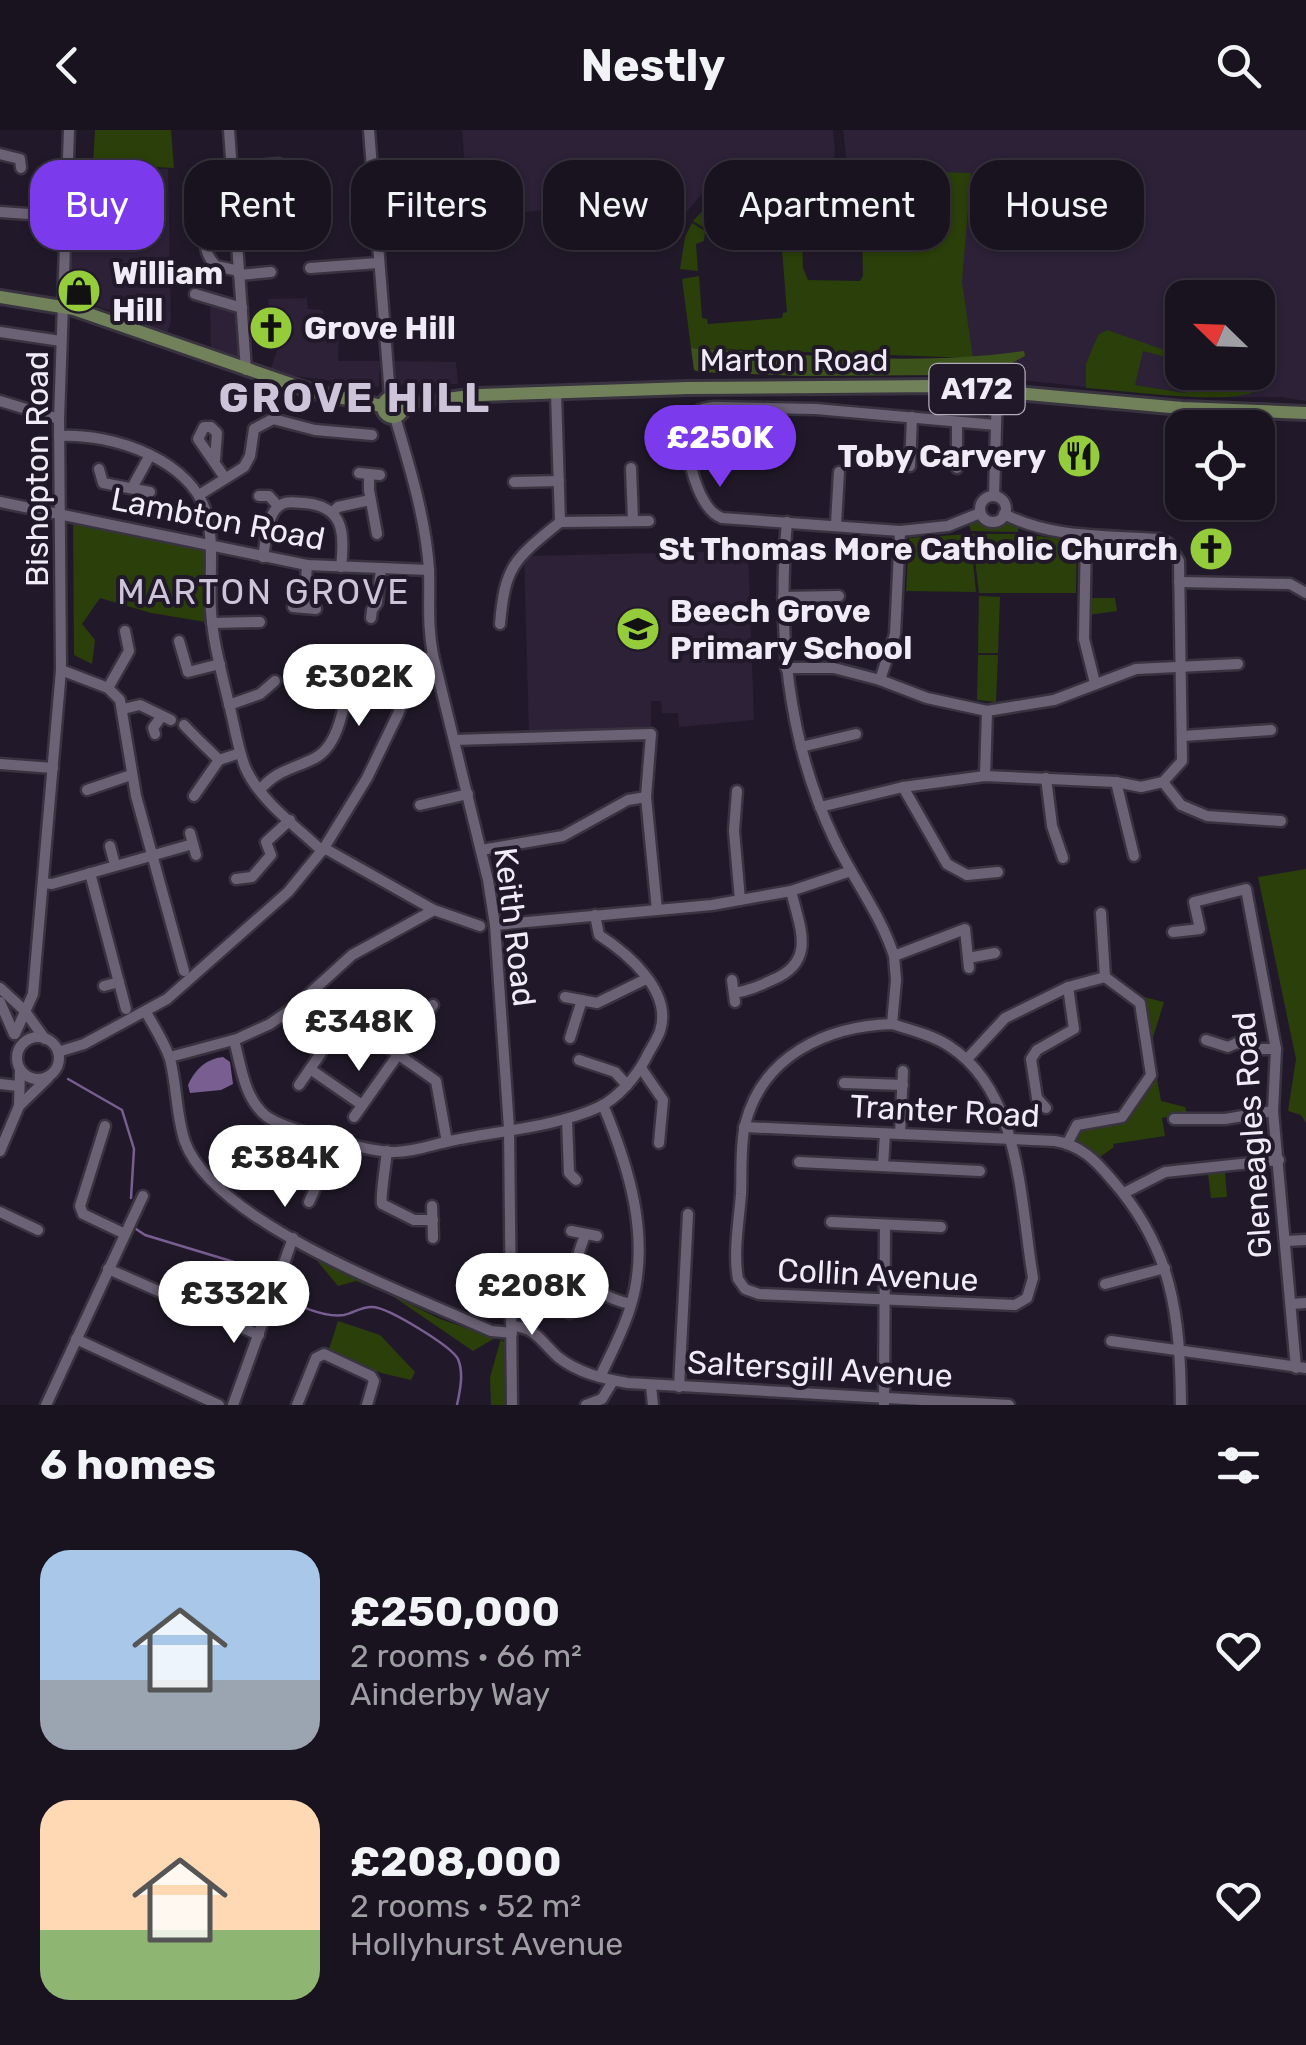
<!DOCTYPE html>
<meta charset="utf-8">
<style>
:root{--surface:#19131f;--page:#26202c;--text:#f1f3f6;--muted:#9f9ea4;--line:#37323d;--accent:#7c3aed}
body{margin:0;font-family:Rubik,sans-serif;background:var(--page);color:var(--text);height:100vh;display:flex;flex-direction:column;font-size:38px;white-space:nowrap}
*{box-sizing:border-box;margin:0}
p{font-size:32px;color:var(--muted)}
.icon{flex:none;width:55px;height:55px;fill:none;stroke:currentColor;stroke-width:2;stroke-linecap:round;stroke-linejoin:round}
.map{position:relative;height:1275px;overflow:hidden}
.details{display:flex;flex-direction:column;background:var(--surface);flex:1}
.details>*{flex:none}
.banner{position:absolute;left:30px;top:30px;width:1248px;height:90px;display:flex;gap:20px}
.needle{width:65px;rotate:293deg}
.fabs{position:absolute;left:1165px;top:150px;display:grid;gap:20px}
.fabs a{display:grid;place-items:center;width:110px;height:110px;border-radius:20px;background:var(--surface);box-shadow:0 2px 8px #0004,0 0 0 2px var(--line);font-size:50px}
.price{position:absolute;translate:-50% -85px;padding:0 22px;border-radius:35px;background:#fff;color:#222;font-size:32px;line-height:65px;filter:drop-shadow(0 2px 5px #0008)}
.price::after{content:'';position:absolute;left:50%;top:60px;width:30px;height:22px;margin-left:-15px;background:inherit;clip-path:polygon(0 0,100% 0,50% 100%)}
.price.on{background:var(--accent);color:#fff}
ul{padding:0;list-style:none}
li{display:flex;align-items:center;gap:30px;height:250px;padding:0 40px}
li span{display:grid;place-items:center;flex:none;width:280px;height:200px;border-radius:30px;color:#555}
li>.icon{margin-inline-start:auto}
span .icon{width:120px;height:120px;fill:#fffc;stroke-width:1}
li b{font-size:42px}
h2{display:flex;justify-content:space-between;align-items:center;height:120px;padding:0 40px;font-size:42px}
.pill{padding:0 35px;border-radius:30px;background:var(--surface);box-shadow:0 2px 8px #0004,0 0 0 2px var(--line);font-size:35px;line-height:90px}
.pill.on{background:var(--accent);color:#fff}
header{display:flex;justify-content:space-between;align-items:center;height:130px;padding:0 40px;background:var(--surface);font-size:45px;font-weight:700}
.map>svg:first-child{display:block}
.built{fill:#2c2137;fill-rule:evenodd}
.green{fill:#2a3f09}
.forest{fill:#3b521a}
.water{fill:#795e92}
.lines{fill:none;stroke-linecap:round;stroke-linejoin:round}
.stream{stroke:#795e92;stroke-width:2.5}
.minor-casing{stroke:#393340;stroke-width:15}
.major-casing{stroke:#393340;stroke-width:18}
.minor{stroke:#6c6276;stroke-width:10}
.major{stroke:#71825a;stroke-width:12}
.labels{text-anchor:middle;stroke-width:8;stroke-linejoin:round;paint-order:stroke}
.shield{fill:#211929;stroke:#b3acb9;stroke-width:2.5}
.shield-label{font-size:30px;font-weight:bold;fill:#f1ebf7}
.poi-label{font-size:32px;font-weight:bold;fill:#f1ebf7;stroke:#211929;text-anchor:start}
.street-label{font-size:32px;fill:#f1ebf7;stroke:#211929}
.neighbourhood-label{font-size:35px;letter-spacing:2.5px;fill:#cec4da;stroke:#211929}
.district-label{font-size:42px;font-weight:bold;letter-spacing:2.5px;fill:#cec4da;stroke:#211929}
</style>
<header><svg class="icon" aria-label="back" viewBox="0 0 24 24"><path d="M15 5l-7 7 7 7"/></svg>Nestly<svg class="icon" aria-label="search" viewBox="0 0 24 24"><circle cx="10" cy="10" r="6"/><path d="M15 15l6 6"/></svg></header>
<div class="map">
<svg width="1306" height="1275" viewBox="0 0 1306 1275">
<rect width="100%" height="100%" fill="#211929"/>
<g class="built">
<path d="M 462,0 L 833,0 L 835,23 L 831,37 L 727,48 L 700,66 L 677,93 L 628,71 L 469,88 Z"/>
<path d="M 843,0 L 1306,0 L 1306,271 L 1281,267 L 1199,267 L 1105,259 L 963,244 L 940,43 L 854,40 L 847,34 ZM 1182,168 L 1258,168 L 1258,242 L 1182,242 Z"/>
<path d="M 89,34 L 168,39 L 171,191 L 167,204 L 116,182 L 69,168 L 74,40 Z"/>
<path d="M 307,168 L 308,179 L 323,180 L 325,205 L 339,204 L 338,231 L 380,231 L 379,257 L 295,246 L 271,238 L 289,185 L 269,178 L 268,169 Z"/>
<path d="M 210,174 L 238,182 L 241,232 L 211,221 Z"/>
<path d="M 392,231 L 456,232 L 458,254 L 394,255 Z"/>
<path d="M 748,421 L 754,590 L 679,597 L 678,583 L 662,583 L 661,571 L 651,571 L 651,599 L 529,603 L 524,426 Z"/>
</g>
<g class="green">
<path d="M 95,0 L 171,0 L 174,38 L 93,34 Z"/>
<path d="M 940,42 L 971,43 L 962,152 L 973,228 L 691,218 L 682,149 L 699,146 L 702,188 L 707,189 L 708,194 L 782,188 L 783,183 L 787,182 L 780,94 L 775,93 L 774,88 L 780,89 L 802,106 L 803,138 L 808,150 L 860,151 L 863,146 L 862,100 L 812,99 L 812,91 L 829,88 L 826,66 L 777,70 L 776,67 L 750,66 L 749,56 L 783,57 L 798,52 L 806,55 Z"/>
<path d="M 732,63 L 734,89 L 731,82 L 730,90 L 714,91 L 706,99 L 693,91 L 709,74 Z"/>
<path d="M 692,93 L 705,101 L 704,111 L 696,114 L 698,141 L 680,139 L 685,107 Z"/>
<path d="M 1107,200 L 1182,226 L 1182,242 L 1200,243 L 1199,250 L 1191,259 L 1168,255 L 1174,229 L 1143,221 L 1135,255 L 1184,263 L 1199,256 L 1204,243 L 1256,243 L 1255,261 C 1232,276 1119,260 1086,258 L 1086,234 L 1098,205 Z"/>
<path d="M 73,390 L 205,418 L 206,492 L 151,483 L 100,468 L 82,494 L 95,510 L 92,534 L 74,525 Z"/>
<path d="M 977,391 C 992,396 1004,390 1019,394 L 1018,402 L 971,401 L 968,392 Z"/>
<path d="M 970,404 L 976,462 L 906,461 L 909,408 Z"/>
<path d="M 972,404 L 1021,404 L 1077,411 L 1076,463 L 979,463 Z"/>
<path d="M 979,466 L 1000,467 L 998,523 L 978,523 Z"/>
<path d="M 1089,468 L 1115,468 L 1117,481 L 1088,485 Z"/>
<path d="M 978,525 L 998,525 L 996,572 L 977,570 Z"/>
<path d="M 1306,739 L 1306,993 L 1301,985 L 1288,981 L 1296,929 L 1258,747 Z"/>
<path d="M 1144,867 L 1164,872 L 1151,914 L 1141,869 Z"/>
<path d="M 1157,948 L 1161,971 L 1185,977 L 1187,983 L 1162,988 L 1165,1006 L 1113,1014 L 1114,1017 L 1100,1027 L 1074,1008 L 1078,998 L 1121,992 Z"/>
<path d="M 1225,1042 L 1227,1067 L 1211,1068 L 1208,1044 Z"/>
<path d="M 314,1127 L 440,1189 L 495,1208 L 473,1221 L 391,1165 L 356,1151 L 338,1156 Z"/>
<path d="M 338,1191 L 380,1205 L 415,1242 L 411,1250 L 381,1243 L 329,1219 Z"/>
<path d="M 501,1209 L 508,1217 L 509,1275 L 491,1275 L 490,1247 Z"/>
</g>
<path class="forest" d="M 691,218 C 801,224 914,237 1024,221 L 1025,226 L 995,242 L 956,245 L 801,246 L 700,242 L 694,240 Z"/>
<path class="water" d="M 223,927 L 230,932 L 233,954 L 221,960 L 190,963 L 188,955 C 195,939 206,929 223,927 Z"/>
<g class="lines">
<g class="stream">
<path d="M 68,949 L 122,980 L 134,1019 L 131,1068"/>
<path d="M 136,1099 L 145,1105 L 244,1135 L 273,1158"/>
<path d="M 279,1163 C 293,1175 325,1188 344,1185 C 354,1183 362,1176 373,1177 C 389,1178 451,1216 458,1229 C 464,1243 460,1261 457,1275"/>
</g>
<defs>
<g id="minor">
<path d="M 229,0 L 246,240"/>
<path d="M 369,0 L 390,266"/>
<path d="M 0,24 L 20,29 L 21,38"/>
<path d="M 232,38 L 279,34"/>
<path d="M 0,82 L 29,84"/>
<path d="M 235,85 C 206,88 196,115 216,136 L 239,141"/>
<path d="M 236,92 L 276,89"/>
<path d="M 310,138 L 378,133"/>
<path d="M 239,145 L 271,142"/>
<path d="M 195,164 L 242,178"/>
<path d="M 0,202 L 61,211"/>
<path d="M 0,271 L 59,289"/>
<path d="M 395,287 C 409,335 426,389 429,440 C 430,471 427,493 433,525 L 488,750 L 495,795 L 509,998 L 512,1275"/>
<path d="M 59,306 C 113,303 195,330 208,389 C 214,420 209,450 211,481 C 213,512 221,540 228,570 C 234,592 237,616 245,637 C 259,670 297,697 322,721"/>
<path d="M 766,325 L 768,278"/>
<path d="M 215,330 L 217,303 L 211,297 L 204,297 L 198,309 L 225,348"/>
<path d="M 910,336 L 912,287"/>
<path d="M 631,338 L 633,390"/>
<path d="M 957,338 L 957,292"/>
<path d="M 99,339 L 103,353 L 150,362"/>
<path d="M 359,343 L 380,345"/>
<path d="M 369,344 L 369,360 L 377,404"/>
<path d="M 514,352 L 559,351"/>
<path d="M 132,358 L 150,325"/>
<path d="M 199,365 L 244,337 L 250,326 L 254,299 L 273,289 L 315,300 L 372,305"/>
<path d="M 259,366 L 269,366 L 278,376"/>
<path d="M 994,366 L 997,261"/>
<circle cx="993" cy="379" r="13"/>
<path d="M 0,372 L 307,435 L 429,440"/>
<path d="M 333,382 L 338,377 L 370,370"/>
<path d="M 980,383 L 948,396 L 900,401 L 722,388 C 697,379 685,321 685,296 C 692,283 699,278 714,277 L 816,279 L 996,295"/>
<path d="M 560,392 L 649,391"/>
<path d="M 787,392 C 777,500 787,610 834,709 C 853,749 881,785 894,826 L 896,850 L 892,894"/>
<path d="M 836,394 L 839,342"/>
<path d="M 1086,406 L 1084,509 L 1095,553"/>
<path d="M 263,427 C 266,412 266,393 275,380 C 283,370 291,372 304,373 C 344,376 345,403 341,437"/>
<path d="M 1179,452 L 1290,454 L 1306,463"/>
<path d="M 783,467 L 839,466"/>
<path d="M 293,477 L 316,479"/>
<path d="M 304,478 L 307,435"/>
<path d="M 371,488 L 372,480 L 377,473 L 381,439"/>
<path d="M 212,493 L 260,492"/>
<path d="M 500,494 C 505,434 515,429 560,392 L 556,263"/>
<path d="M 179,511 L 188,542 L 220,534"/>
<path d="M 786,538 L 834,538 L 880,550 L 927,568 L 987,581 L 1054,570 L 1136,539 L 1238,534"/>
<path d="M 61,540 L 108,558 L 120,570 L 136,666 L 184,841"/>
<path d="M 880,550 L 895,504 L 900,401"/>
<path d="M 108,558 L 129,521 L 125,501"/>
<path d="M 229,575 L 260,564 L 275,551"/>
<path d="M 123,579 L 140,575 L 171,590"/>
<path d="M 184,595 C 193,605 207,618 219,630 L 240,623"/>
<path d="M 155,604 L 153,598 L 161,587"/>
<path d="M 1183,606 L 1271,600"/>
<path d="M 455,610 L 651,604 L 646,667 L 657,780"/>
<path d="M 801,617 L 856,604"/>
<path d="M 0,634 L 53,638"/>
<path d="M 985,646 L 987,581"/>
<path d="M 1046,648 L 1052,696 L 1063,728"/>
<path d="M 1116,652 L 1134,726"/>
<path d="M 1163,652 L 1181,675 L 1207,686 L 1281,691"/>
<path d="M 903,657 L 947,734 L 967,745 L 998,742"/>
<path d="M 87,660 L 131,645"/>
<path d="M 260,660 C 276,640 294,639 315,628 C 338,616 347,573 345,549 L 339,544 L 313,541"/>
<path d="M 737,661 L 734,701 L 740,770"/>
<path d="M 194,666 L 219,630"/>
<path d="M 420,675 L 468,664"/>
<path d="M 820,677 L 903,657 L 985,646 L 1116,652 L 1141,657 L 1163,652 L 1182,631 L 1179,431 L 1168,413 L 1159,409 C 1106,405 1053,409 1004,384"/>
<path d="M 190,703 L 196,725"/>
<path d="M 110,716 L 115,735"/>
<path d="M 324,718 L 434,780 L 480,796"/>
<path d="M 481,720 L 563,706 L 628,670 L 646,667"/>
<path d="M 90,743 L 126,879"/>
<path d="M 236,749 L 252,747 L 271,725 L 266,712 L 290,690"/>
<path d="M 44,753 L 52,754 L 193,714"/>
<path d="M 1101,783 L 1105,847"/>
<path d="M 495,795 L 712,775 L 791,761 L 851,741"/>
<path d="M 1173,802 L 1200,799 L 1194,772 L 1246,759 L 1276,919 L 1273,981 L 1296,1238"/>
<path d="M 894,826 L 965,799 L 969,838"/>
<path d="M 968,828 L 995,823"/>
<path d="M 732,850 L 735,872"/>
<path d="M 104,856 L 119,852"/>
<path d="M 0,858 L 24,880 L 45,909"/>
<path d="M 734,863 C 748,861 759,856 772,850 C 817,832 800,798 791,761"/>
<path d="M 565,867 L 597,873 L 646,849"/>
<path d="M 0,872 L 14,904"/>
<path d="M 329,876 L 436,951 L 447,1012"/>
<path d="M 146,882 C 154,897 165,913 170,929 C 177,956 176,986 185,1012 C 216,1095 413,1165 491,1201 L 512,1203"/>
<path d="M 892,894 C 911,900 932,905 949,916 C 1021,962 1020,1071 1033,1148 L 1027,1168 L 1015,1175 L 759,1164 L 745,1159 L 738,1149 C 733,1123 739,1091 741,1064 C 742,1042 740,1017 745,995 C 762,926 826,896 892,894 Z"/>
<path d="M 15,904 L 33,864 L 61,540 L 59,289 L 69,0"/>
<circle cx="38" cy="928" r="21"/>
<path d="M 570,908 L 582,870"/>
<path d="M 234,910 C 241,936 244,968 266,986 C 284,1000 366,1020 390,1022 C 409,1023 432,1015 450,1011 C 497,1001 556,997 599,977 C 618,968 636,947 646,928 C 650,919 657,910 660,901 C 673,861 627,823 599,805 L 595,785"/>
<path d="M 1206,910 L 1228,917 L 1237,913 L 1258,919 L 1276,919"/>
<path d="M 58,922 L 84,914 L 167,869 L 288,762 L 324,718 L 367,648 L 398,584 L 415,538 L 433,525"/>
<path d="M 170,927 L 237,909 L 270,894 L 296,876 L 352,825 L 434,780"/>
<path d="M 967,929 L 1005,888 L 1068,857 L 1105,847"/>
<path d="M 579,930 L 615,942 L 627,955"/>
<path d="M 641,938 L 663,970 L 659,1013"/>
<path d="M 310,939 L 362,975"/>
<path d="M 844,953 L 903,955"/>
<path d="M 0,954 L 18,956"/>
<path d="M 299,955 L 321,923"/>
<path d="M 19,976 L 20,939"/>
<path d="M 1046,978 L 1037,968 L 1031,929 L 1037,920 L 1074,899 L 1068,857"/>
<path d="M 354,987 L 433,875"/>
<path d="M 567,989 L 569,1043 L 576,1050"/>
<path d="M 1174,989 L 1225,989 L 1273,981"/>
<path d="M 105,996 L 80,1076 L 83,1084 L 125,1104"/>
<path d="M 744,997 L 1055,1011 C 1081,1015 1096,1031 1112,1050 C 1173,1119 1180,1186 1181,1275"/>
<path d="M 900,1004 L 903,941"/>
<path d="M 1067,1014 L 1077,995 L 1122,987 L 1151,945 L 1140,873 L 1105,847"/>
<path d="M 0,1021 L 19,976 L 48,948"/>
<path d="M 387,1021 C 386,1032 380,1068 382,1074 L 414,1090 L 433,1090"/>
<path d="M 799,1032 L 980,1041"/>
<path d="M 883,1036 L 885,1004"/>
<path d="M 1124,1063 L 1165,1042 L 1279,1030"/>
<path d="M 309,1072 L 337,1010"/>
<path d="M 432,1076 L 433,1108"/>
<path d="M 0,1082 L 38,1100"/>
<path d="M 831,1092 L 941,1097"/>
<path d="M 571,1101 L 597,1106"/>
<path d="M 585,1105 C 583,1112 578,1121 578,1129 C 576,1155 611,1170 631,1174"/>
<path d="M 1286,1111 L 1306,1110"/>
<path d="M 108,1139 L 259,1205"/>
<path d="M 1105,1154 L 1165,1138"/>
<path d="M 565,1163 L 573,1172 L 570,1183"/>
<path d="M 573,1172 L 591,1154"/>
<path d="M 1291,1174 L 1306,1173"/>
<path d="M 512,1196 C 536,1197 541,1212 558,1227 C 578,1243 604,1249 628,1253 L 1009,1275"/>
<path d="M 76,1209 L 219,1275"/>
<path d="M 1111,1211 L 1306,1238"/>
<path d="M 600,1247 C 611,1223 624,1200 631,1175 C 651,1108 629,1037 603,975"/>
<path d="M 651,1256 L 653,1275"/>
<path d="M 679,1257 L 688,1084"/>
<path d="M 46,1275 L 143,1066"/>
<path d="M 233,1275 L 293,1108"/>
<path d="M 297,1275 L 316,1228 L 324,1224 L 371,1246 L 374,1251 L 367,1275"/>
<path d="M 586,1275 L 602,1269 L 613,1251"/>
<path d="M 884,1275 L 885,1095"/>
</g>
<g id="major">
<path d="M 0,167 L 74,179 L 314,262 L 382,276"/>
<circle cx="393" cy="277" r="10"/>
<path d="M 403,274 L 480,265 L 688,258 L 939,256 L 1182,278 L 1306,283"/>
</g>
</defs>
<use href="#minor" class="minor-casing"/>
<use href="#major" class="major-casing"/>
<use href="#minor" class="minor"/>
<use href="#major" class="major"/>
</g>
<defs>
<symbol id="shop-disc" viewBox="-11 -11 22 22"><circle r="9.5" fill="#94cc3c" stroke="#211929"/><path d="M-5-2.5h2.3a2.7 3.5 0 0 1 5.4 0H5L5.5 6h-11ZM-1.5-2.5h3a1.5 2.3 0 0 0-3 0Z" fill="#111"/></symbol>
<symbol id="church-disc" viewBox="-11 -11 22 22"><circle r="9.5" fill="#94cc3c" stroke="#211929"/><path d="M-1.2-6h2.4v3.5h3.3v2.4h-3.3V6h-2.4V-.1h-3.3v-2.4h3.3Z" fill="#111"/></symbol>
<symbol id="restaurant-disc" viewBox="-11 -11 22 22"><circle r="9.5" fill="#94cc3c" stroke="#211929"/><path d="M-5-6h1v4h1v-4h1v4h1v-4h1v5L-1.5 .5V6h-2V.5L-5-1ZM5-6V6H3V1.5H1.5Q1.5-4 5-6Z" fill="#111"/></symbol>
<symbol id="school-disc" viewBox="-11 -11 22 22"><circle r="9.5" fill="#94cc3c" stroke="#211929"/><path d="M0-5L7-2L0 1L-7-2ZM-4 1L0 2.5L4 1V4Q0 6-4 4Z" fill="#111"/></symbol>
</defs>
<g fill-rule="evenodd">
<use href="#shop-disc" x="54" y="136" width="50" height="50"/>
<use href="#church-disc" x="246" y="173" width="50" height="50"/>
<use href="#restaurant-disc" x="1054" y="301" width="50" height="50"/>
<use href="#church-disc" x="1186" y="394" width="50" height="50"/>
<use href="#school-disc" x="613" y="474" width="50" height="50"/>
</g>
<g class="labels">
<rect class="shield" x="929.5" y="234" width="95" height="50" rx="8"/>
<g class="shield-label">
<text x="977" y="269">A172</text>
</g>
<g class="poi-label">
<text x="112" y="154">William<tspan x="112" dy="37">Hill</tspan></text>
<text x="304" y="209">Grove Hill</text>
<text x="1046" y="337" text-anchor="end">Toby Carvery</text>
<text x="1178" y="430" text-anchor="end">St Thomas More Catholic Church</text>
<text x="670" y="492">Beech Grove<tspan x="670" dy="37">Primary School</tspan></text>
</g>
<g class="street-label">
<text x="794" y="241">Marton Road</text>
<text transform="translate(37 339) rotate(-90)" y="11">Bishopton Road</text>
<text transform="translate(218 389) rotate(11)" y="11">Lambton Road</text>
<text transform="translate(515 797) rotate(83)" y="11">Keith Road</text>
<text transform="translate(945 981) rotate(3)" y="11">Tranter Road</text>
<text transform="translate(1252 1005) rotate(-94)" y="11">Gleneagles Road</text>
<text transform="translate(878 1145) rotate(3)" y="11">Collin Avenue</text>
<text transform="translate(820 1239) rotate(3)" y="11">Saltersgill Avenue</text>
</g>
<g class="neighbourhood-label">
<text x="264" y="474">MARTON GROVE</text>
</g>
<g class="district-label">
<text x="355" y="282">GROVE HILL</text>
</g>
</g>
</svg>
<div class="fabs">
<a><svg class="needle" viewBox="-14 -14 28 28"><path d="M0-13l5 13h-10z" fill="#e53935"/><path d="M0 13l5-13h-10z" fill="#9f9ea4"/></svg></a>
<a><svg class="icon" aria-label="locate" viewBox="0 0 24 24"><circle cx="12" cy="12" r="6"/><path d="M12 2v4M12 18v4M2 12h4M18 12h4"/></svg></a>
</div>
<b class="price on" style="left:720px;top:360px">£250K</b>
<b class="price" style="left:359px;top:599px">£302K</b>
<b class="price" style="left:359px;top:944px">£348K</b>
<b class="price" style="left:285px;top:1080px">£384K</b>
<b class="price" style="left:532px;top:1208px">£208K</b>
<b class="price" style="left:234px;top:1216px">£332K</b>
<div class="banner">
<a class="pill on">Buy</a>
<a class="pill">Rent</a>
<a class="pill">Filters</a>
<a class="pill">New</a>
<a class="pill">Apartment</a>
<a class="pill">House</a>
</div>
</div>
<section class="details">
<h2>6 homes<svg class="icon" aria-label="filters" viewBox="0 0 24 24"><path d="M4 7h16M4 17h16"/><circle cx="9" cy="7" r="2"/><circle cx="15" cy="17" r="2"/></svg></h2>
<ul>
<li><span style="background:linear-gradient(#a9c7e8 65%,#9aa5b1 0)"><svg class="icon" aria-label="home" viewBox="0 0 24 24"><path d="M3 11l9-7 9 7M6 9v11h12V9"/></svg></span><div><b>£250,000</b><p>2 rooms · 66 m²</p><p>Ainderby Way</p></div><svg class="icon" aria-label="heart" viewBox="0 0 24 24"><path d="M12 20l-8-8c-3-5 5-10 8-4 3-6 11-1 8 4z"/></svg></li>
<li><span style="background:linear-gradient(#ffd9b3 65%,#8fb573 0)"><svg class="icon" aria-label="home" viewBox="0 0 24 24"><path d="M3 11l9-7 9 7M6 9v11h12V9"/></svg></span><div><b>£208,000</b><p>2 rooms · 52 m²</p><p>Hollyhurst Avenue</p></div><svg class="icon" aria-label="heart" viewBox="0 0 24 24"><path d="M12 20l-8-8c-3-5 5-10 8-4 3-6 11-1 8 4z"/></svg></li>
</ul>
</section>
